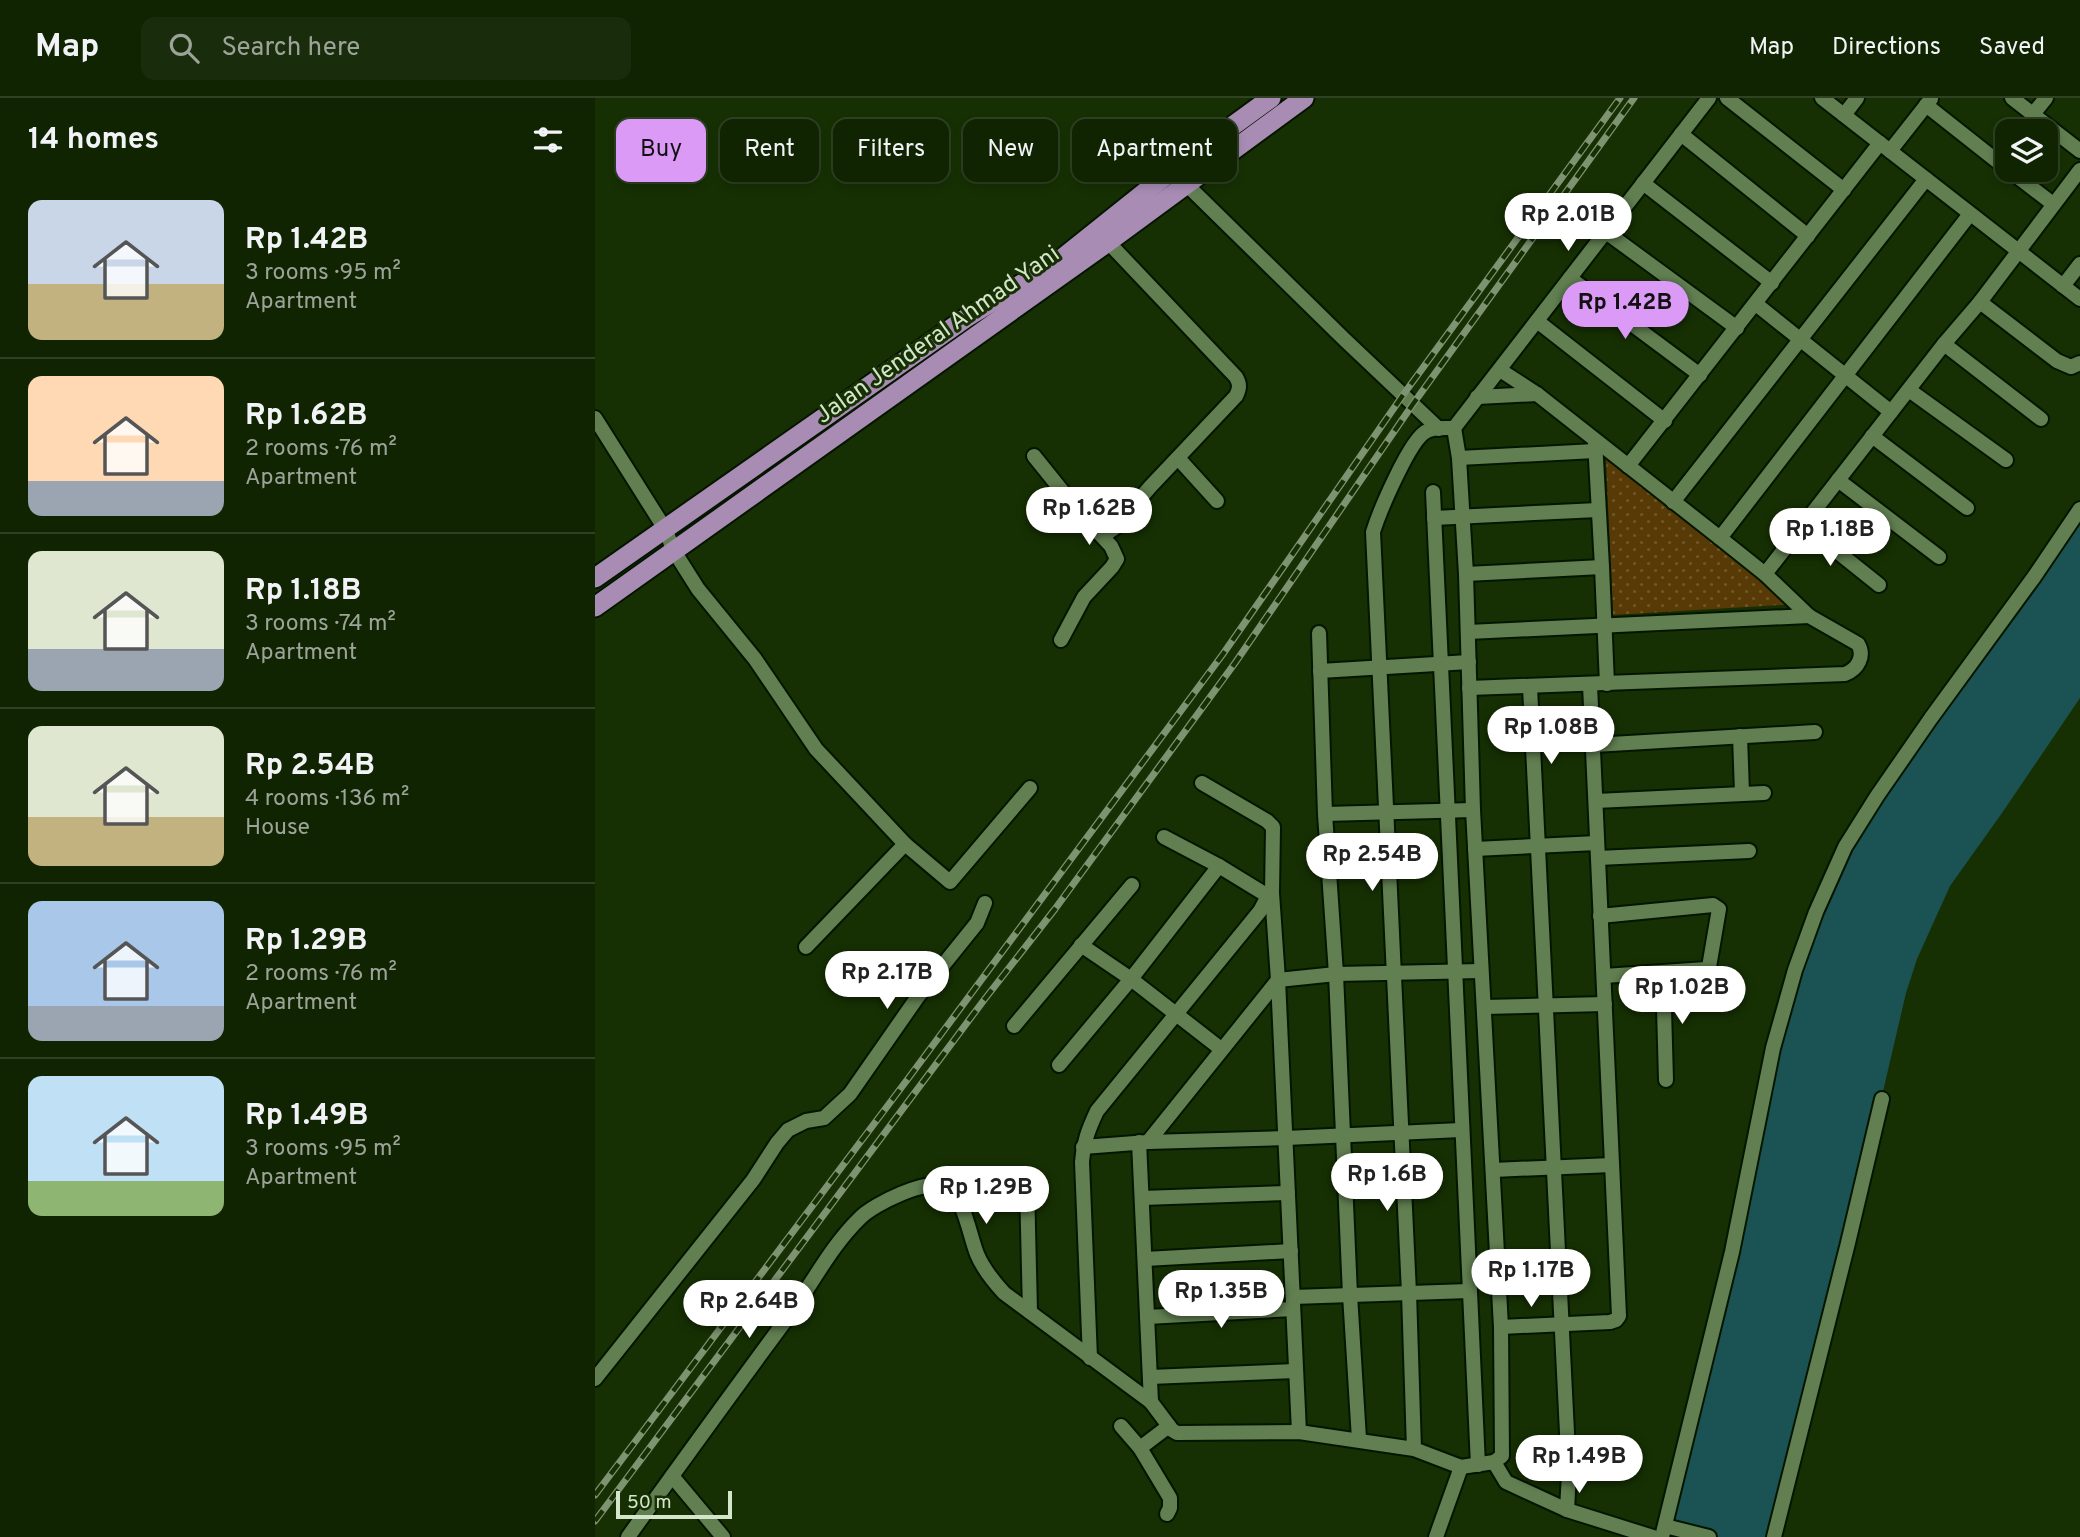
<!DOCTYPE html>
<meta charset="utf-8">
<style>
:root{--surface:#102402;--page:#192c0c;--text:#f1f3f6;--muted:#9ca499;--line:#304124;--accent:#da9af6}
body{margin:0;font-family:Overpass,sans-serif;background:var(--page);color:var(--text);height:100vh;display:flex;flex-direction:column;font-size:26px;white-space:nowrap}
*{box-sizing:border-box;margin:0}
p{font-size:23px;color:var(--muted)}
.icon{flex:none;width:38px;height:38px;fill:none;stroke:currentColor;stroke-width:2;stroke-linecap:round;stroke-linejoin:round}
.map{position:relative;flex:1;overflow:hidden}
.side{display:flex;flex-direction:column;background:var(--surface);width:595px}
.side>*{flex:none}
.hud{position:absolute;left:21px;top:21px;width:665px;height:63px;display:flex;gap:14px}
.controls{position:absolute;left:1400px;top:21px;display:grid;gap:14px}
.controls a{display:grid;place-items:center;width:63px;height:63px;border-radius:14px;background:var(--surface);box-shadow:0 4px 10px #0003,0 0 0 2px var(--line);font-size:35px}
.scale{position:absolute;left:21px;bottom:18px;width:116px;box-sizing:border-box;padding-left:7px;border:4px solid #d4e5cc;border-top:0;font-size:19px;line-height:24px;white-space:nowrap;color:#d4e5cc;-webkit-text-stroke:5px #163003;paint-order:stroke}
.price{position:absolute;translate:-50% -60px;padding:0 16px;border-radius:24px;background:#fff;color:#222;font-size:23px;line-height:46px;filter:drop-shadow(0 2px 4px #0008)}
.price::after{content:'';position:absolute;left:50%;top:42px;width:21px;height:16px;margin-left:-10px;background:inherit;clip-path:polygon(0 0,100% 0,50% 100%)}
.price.on{background:var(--accent);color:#111}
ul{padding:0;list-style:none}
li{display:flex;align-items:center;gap:21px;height:175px;padding:0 28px}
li+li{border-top:2px solid var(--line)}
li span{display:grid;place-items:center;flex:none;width:196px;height:140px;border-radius:14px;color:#555}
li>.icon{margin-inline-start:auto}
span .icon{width:84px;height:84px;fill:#fffc;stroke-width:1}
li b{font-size:30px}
h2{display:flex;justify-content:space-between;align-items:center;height:84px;padding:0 28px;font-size:30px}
.pill{padding:0 24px;border-radius:14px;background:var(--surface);box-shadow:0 4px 10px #0003,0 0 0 2px var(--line);font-size:24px;line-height:63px}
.pill.on{background:var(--accent);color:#111}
header{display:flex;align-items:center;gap:42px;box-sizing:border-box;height:98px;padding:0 35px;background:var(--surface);border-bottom:2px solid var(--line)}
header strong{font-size:33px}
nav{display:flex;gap:38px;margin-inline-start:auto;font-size:24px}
.search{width:490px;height:63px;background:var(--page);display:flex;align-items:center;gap:18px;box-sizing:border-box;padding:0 24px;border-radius:14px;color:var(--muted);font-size:26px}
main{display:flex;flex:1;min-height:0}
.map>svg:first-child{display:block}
.green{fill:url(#green-dots)}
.water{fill:#1b5253}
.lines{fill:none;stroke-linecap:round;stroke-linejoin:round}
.minor-casing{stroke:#041600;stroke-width:18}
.trunk-casing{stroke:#041600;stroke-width:23}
.minor{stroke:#617f51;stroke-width:14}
.trunk{stroke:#a88cb4;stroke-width:19}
.rail-casing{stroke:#7e9371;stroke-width:7}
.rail{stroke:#163003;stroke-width:4.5;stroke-dasharray:13;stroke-linecap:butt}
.labels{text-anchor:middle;stroke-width:6;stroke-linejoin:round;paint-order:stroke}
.street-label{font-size:24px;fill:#d4e5cc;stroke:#163003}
</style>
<header>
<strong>Map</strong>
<div class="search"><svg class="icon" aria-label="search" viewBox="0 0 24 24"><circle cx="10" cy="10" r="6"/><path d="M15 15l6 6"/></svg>Search here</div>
<nav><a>Map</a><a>Directions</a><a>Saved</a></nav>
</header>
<main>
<section class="side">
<h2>14 homes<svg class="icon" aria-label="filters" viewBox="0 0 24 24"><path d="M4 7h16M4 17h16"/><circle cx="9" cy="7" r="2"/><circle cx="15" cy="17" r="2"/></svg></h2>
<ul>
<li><span style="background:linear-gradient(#c9d6e8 60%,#c2b280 0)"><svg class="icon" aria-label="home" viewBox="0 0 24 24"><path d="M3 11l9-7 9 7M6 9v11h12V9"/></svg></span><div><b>Rp 1.42B</b><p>3 rooms · 95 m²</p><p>Apartment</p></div></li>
<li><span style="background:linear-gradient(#ffd9b3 75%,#9aa5b1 0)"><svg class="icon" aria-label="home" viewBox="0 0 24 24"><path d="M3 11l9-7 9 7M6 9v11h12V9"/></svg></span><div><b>Rp 1.62B</b><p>2 rooms · 76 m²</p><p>Apartment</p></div></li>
<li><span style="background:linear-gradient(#dfe7d0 70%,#9aa5b1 0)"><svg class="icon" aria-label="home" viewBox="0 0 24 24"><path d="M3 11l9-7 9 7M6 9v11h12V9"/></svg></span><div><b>Rp 1.18B</b><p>3 rooms · 74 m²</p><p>Apartment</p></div></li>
<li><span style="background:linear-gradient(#dfe7d0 65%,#c2b280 0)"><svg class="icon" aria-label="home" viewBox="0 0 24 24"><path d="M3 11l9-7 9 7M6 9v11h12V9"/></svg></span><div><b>Rp 2.54B</b><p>4 rooms · 136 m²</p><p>House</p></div></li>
<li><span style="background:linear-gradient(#a9c7e8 75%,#9aa5b1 0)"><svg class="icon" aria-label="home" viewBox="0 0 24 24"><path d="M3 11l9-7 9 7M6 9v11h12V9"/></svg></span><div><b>Rp 1.29B</b><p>2 rooms · 76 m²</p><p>Apartment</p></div></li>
<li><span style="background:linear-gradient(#bfe0f5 75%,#8fb573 0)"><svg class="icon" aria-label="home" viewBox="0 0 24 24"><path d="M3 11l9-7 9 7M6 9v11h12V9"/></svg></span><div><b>Rp 1.49B</b><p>3 rooms · 95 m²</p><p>Apartment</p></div></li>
</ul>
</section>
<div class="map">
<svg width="1485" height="1439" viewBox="0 0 1485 1439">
<defs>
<pattern id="green-dots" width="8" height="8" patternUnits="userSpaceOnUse" patternTransform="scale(1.75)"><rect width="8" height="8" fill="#573a05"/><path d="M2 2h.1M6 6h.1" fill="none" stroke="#6e5628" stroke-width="1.8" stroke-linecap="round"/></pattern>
</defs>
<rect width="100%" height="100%" fill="#163003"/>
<path class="green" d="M 1011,362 L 1202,506 L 1018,517 Z"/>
<path class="water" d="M 1485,411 L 1485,600 L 1407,715 L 1355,788 L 1322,861 L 1311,895 L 1236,1216 L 1179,1439 L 1067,1439 L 1200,872 L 1250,749 Z"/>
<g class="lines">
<defs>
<g id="minor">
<path d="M 1132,0 L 1249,92"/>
<path d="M 1227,0 L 1485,201"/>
<path d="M 1417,0 L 1485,53"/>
<path d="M 1331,7 L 1412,71"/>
<path d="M 1438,16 L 1451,0"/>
<path d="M 1249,17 L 1262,0"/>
<path d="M 1086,36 L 1213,138"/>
<path d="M 1295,53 L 1336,1"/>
<path d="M 1414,72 L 1458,106"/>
<path d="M 1048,85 L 1177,185"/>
<path d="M 592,87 L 749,241 L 844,331"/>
<path d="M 1011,134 L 1142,230"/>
<path d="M 975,180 L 1105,277"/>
<path d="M 1468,188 L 1485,166"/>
<path d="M 1385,204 L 1462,263 L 1476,269 L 1485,265"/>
<path d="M 1161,206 L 1296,314"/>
<path d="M 942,223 L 1070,323"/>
<path d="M 1349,246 L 1446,321"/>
<path d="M 1314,292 L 1411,362"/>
<path d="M 882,299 L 942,296"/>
<path d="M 0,320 L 70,431 L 79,453 L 103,491 L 160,561 L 221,651 L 310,746 L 355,784 L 435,690"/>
<path d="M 859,330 L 1114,0"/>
<path d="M 1277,338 L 1372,410"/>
<path d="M 1000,343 L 1007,469 L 1012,586"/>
<path d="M 439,358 L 484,414 L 516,448 L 522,461 L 517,469 L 489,499 L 466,542"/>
<path d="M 583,360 L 622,403"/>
<path d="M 864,360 L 1000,353"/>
<path d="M 1033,368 L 1285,45"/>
<path d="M 1243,382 L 1344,459"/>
<path d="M 838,394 L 883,1367"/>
<path d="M 1078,404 L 1331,81"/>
<path d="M 839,420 L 1003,412"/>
<path d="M 1209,427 L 1284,487"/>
<path d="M 508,438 L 521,429 L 555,389 L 641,298 C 645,290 645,286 641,279 L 513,144"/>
<path d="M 1125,440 L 1375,116"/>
<path d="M 871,476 L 1007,469"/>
<path d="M 1170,476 L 1349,246 L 1385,204 L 1485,72"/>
<path d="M 873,534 L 1214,518"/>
<path d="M 724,535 L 730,716 L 741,876 L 755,1197 L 764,1341"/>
<path d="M 725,573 L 874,564"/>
<path d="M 935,589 L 974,1375 L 972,1412"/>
<path d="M 874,590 L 1250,576 C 1263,571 1270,558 1263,546 L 1214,518 L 1170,476 L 1125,440 L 942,296 L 905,272"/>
<path d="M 1145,638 L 1147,695"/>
<path d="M 999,647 L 1220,634"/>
<path d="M 607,685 L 672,723 L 678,729 L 677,795 L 683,882 L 704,1334"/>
<path d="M 1001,703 L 1169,695"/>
<path d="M 730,716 L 878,712"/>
<path d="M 569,739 L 624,768 L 673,798"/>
<path d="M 880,751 L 1002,745"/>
<path d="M 1003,760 L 1154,753"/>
<path d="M 1005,818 L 1118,807 L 1124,811 L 1114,869 L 1111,871 L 1009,878"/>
<path d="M 486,847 L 536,881 L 626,951"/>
<path d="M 211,849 L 310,746"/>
<path d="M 1068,875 L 1071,982"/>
<path d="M 889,909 L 1010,906"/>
<path d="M 419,928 L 537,787"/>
<path d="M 464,967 L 536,881 L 624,768"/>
<path d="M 544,1044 L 556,1304"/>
<path d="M 553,1044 L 683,882 L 741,876 L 886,873"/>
<path d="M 488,1049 L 553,1044 L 691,1040 L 866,1032"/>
<path d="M 898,1072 L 1017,1067"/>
<path d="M 432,1087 L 435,1214"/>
<path d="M 547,1100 L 693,1095"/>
<path d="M 550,1161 L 696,1153"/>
<path d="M 698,1199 L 874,1193"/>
<path d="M 552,1219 L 698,1211"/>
<path d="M 906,1229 L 1015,1224 L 1021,1222 L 1024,1218 L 995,587"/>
<path d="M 495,1260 L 487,1064 C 488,1045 494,1030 502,1013 L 665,813 L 673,798 L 677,795"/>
<path d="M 555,1279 L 701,1273"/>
<path d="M 0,1281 L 158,1082 L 182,1045 L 193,1032 L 211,1023 L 229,1020 L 255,996 L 324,897 L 382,825 L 390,805"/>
<path d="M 526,1328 L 545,1350"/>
<path d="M 899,1364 L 911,1384 L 972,1412 L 1058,1439"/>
<path d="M 77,1378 L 128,1439"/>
<path d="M 572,1416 L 575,1410 L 575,1400 L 545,1350 L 574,1328"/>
<path d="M 1070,1428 L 1114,1439"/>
<path d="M 33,1439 C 87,1364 141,1289 196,1215 C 218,1184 237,1147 265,1120 C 279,1106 333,1079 352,1089 C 369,1099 375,1139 382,1156 C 388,1171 398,1183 409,1195 L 556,1304 L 577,1332 L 582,1335 L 704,1334 L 819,1351 L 866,1369 L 899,1364 L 907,1358 L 906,1229 L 878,712 L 871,476 L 864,360 L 859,330 C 850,330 839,329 832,333 C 815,340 784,415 778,434 L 814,1195 L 819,1351"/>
<path d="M 841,1439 L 866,1369"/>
<path d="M 1067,1439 L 1137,1154 L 1178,950 L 1200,872 L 1221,814 L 1250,749 L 1282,698 L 1336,620 L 1439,479 L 1485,411"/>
<path d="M 1179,1439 L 1253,1145 L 1287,1001"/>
</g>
<g id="trunk">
<path d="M 0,480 L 371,220 L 464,163 L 584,67 L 676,0"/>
<path d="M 0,509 L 513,144 L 709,0"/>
</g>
</defs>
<use href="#minor" class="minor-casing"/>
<use href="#trunk" class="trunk-casing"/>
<use href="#minor" class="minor"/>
<use href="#trunk" class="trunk"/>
<defs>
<g id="rail">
<path d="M 0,1397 L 315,978 L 628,556 L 808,297 L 1025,0"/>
<path d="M 0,1423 L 389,902 L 460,811 L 640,565 L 818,306 L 1039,0"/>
</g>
</defs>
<use href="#rail" class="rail-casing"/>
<use href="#rail" class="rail"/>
</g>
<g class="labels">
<g class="street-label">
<text transform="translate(342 236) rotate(-35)" y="8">Jalan Jenderal Ahmad Yani</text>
</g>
</g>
</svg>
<div class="controls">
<a><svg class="icon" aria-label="layers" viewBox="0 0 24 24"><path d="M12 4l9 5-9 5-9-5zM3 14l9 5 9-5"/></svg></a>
</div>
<div class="scale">50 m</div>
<b class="price" style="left:973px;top:155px">Rp 2.01B</b>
<b class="price on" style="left:1030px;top:243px">Rp 1.42B</b>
<b class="price" style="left:494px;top:449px">Rp 1.62B</b>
<b class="price" style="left:1235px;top:470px">Rp 1.18B</b>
<b class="price" style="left:956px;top:668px">Rp 1.08B</b>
<b class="price" style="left:777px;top:795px">Rp 2.54B</b>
<b class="price" style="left:292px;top:913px">Rp 2.17B</b>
<b class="price" style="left:1087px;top:928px">Rp 1.02B</b>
<b class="price" style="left:792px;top:1115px">Rp 1.6B</b>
<b class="price" style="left:391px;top:1128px">Rp 1.29B</b>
<b class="price" style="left:936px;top:1211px">Rp 1.17B</b>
<b class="price" style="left:626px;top:1232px">Rp 1.35B</b>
<b class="price" style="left:154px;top:1242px">Rp 2.64B</b>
<b class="price" style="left:984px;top:1397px">Rp 1.49B</b>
<div class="hud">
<a class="pill on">Buy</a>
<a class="pill">Rent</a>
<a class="pill">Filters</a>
<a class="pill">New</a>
<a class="pill">Apartment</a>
</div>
</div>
</main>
